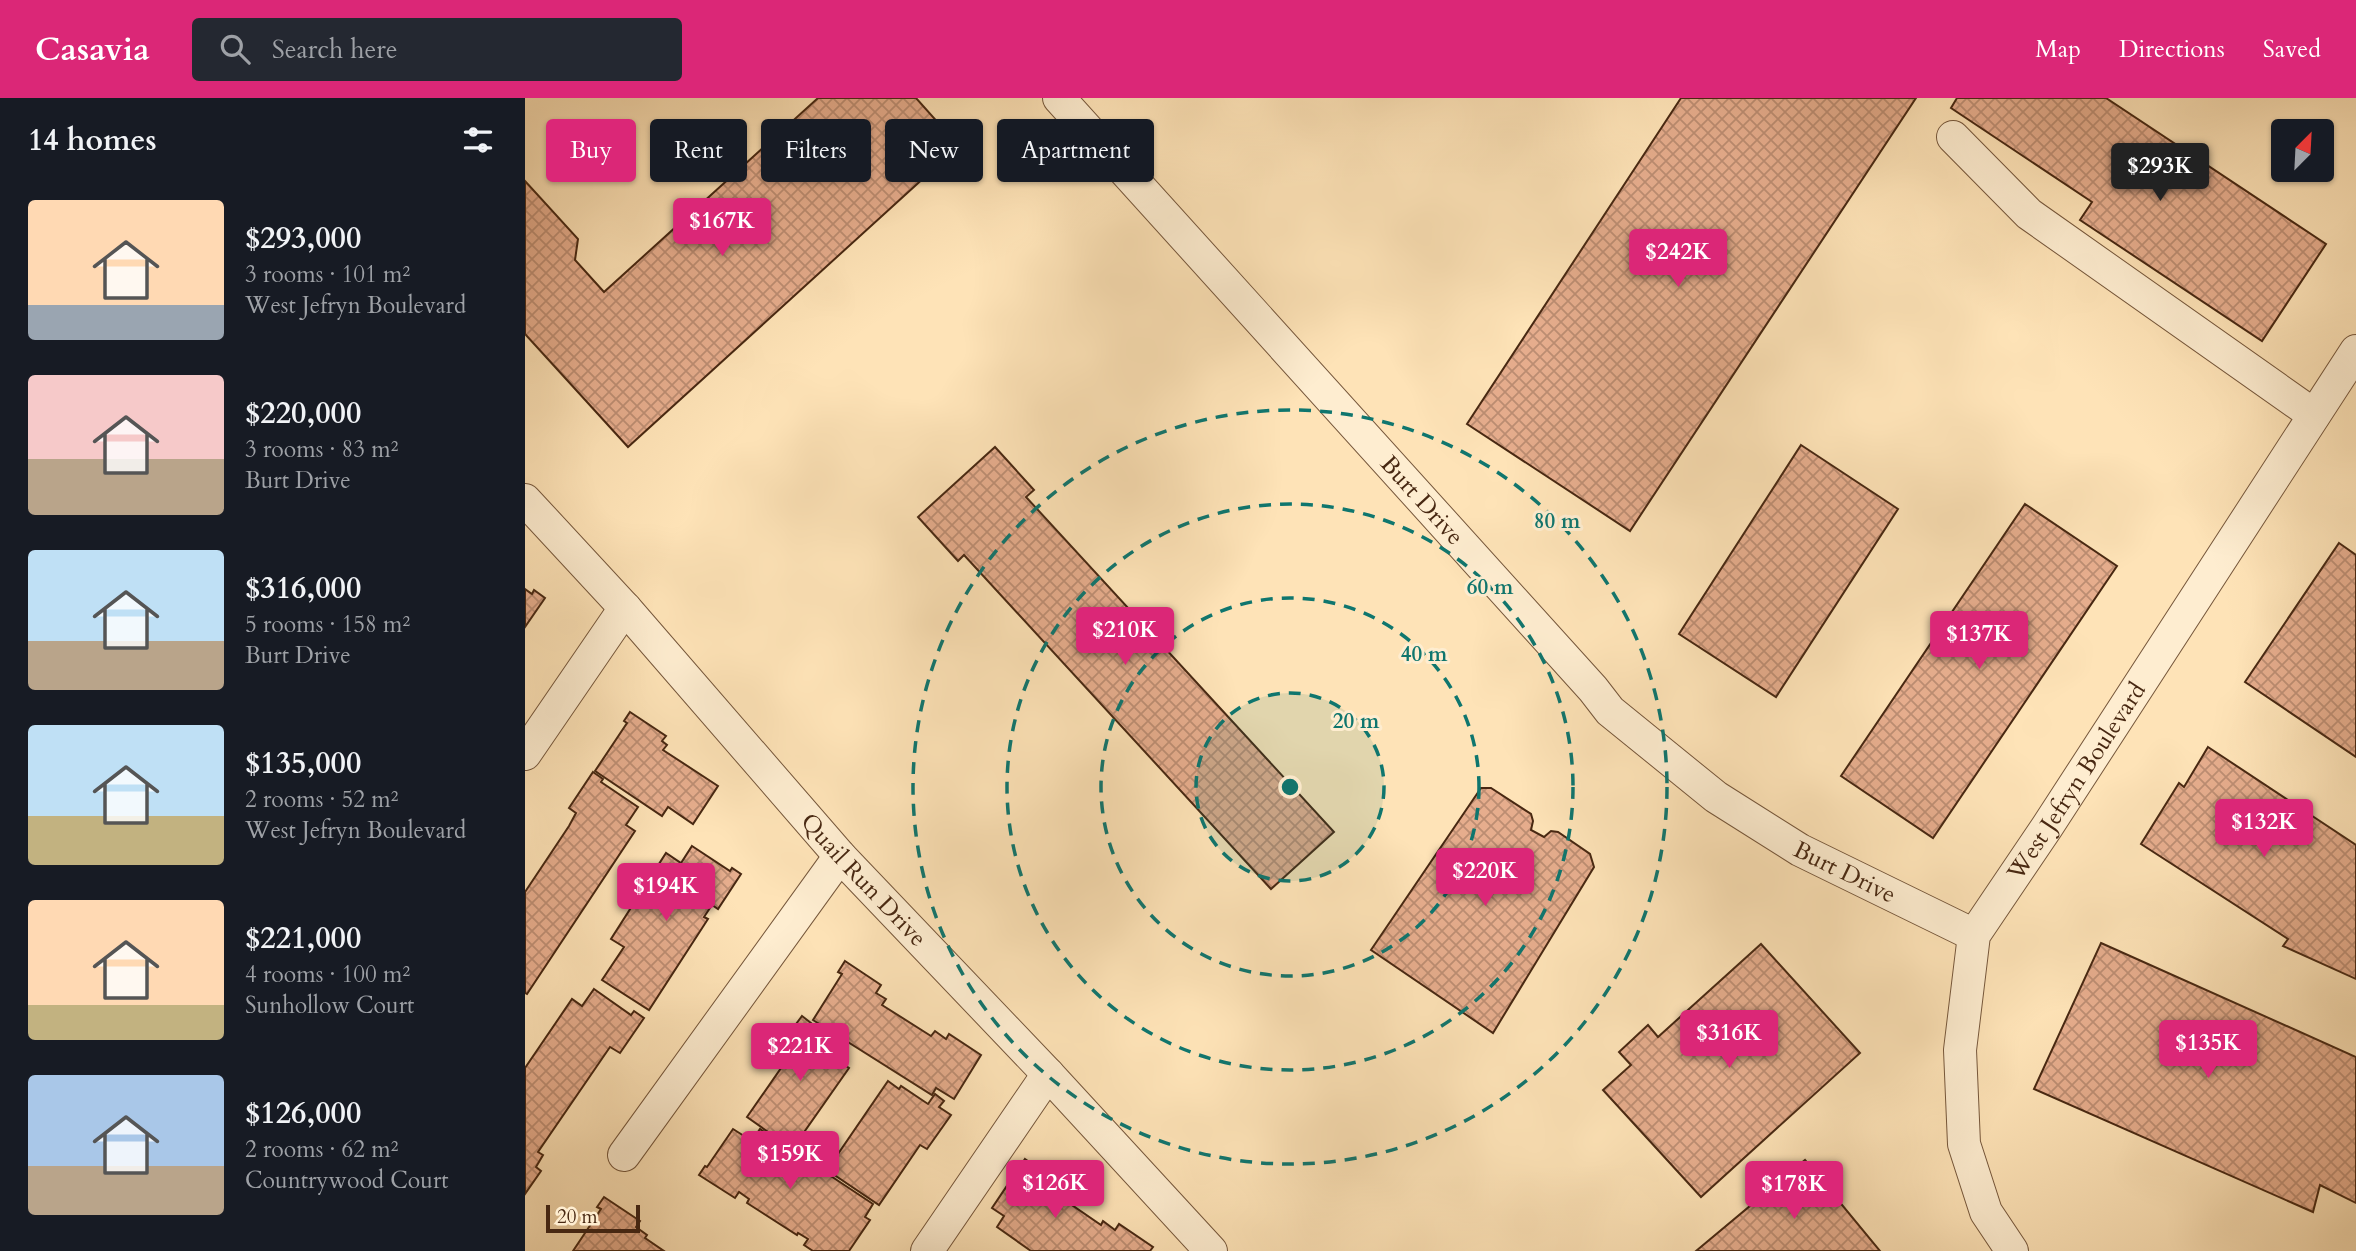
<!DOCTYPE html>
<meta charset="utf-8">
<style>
:root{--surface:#171b24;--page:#242831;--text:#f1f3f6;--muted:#9ea1a6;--accent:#db2777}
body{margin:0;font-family:Cardo,serif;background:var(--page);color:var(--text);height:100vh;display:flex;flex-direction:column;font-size:26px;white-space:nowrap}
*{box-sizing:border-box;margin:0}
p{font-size:23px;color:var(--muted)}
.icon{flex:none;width:38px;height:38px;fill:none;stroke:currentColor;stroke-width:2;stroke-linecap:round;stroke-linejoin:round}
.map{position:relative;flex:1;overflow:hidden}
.side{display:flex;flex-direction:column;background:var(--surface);width:525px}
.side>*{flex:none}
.top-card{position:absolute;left:21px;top:21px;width:665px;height:63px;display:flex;gap:14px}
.needle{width:46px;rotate:24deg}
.buttons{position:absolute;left:1746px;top:21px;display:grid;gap:14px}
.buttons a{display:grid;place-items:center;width:63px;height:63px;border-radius:7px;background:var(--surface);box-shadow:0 2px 5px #0004;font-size:35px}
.scale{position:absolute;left:21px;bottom:18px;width:94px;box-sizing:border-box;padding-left:7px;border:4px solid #482812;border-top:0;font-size:19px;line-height:24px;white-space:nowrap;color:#482812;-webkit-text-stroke:5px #feedd0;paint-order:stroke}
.price{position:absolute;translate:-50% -60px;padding:0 16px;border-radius:7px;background:var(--accent);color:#fff;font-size:23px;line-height:46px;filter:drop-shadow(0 2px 4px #0008)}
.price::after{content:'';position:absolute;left:50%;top:42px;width:21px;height:16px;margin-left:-10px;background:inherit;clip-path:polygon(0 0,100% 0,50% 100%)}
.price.active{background:#222;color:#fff}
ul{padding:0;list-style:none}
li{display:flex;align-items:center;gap:21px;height:175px;padding:0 28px}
li span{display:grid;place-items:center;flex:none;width:196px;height:140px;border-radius:7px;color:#555}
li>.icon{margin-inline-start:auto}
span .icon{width:84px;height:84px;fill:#fffc;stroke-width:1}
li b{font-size:30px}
h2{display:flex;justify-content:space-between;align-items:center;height:84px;padding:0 28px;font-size:30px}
.pill{padding:0 24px;border-radius:7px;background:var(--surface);box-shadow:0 2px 5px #0004;font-size:24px;line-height:63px}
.pill.active{background:var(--accent);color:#fff}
header{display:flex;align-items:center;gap:42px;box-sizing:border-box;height:98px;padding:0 35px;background:var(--accent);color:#fff}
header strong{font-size:33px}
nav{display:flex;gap:38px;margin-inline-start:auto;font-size:24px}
.search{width:490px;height:63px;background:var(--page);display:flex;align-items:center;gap:18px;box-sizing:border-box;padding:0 24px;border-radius:7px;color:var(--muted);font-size:26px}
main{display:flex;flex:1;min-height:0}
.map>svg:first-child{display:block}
.building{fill:url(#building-cross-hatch);stroke:#482812;stroke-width:2}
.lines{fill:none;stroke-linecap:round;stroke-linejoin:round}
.minor-casing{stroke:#76573b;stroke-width:34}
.minor{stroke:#feedd0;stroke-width:32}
.ring{fill:none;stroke:#0f766e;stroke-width:3.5;stroke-dasharray:12 9}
.labels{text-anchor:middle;stroke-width:6;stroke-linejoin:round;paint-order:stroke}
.street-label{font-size:24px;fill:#482812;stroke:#feedd0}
.centre{fill:#0f766e;stroke:#feedd0;stroke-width:3.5}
.ring-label{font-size:21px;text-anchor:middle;font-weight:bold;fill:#0f766e;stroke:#feedd0;stroke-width:6;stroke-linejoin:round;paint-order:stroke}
</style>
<header>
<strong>Casavia</strong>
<div class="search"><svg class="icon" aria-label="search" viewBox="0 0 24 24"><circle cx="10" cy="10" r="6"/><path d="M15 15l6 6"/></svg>Search here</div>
<nav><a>Map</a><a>Directions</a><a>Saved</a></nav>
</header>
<main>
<section class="side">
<h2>14 homes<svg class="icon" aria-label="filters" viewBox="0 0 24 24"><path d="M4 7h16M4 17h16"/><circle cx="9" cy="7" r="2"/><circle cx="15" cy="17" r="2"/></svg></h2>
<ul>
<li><span style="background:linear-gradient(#ffd9b3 75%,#9aa5b1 0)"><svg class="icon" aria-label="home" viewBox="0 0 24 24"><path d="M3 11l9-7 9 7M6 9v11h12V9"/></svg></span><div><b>$293,000</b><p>3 rooms · 101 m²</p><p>West Jefryn Boulevard</p></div></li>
<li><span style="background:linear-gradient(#f6c9c9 60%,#b9a48a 0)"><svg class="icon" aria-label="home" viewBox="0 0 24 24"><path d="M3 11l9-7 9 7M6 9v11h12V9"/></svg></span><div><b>$220,000</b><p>3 rooms · 83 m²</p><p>Burt Drive</p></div></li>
<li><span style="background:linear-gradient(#bfe0f5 65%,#b9a48a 0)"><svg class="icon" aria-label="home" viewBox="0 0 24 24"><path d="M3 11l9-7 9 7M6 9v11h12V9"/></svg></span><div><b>$316,000</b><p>5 rooms · 158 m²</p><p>Burt Drive</p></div></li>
<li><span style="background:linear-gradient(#bfe0f5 65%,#c2b280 0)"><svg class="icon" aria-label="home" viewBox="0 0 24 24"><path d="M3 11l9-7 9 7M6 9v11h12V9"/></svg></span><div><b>$135,000</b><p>2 rooms · 52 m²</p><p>West Jefryn Boulevard</p></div></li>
<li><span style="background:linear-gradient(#ffd9b3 75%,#c2b280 0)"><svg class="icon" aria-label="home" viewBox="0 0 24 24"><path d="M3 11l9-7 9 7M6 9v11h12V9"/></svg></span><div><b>$221,000</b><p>4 rooms · 100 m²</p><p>Sunhollow Court</p></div></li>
<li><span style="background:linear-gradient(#a9c7e8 65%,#b9a48a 0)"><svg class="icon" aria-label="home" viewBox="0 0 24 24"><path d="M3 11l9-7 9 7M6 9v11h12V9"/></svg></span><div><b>$126,000</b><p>2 rooms · 62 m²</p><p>Countrywood Court</p></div></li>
</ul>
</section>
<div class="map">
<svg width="1831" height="1153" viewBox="0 0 1831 1153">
<defs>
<pattern id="building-cross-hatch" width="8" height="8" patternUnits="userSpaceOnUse" patternTransform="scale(1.75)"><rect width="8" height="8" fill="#e6ad8d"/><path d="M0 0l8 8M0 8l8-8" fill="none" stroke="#bc8d72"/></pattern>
</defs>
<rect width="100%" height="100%" fill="#fee3b7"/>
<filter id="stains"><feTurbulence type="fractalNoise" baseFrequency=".00286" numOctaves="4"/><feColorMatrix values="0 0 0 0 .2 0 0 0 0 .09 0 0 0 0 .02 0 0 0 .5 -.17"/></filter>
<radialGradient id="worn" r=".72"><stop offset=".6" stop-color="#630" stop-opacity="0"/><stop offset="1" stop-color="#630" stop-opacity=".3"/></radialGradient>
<g class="building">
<path d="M 293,0 L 391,0 L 425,38 L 424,57 L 103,349 L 0,236 L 0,83 L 53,141 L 50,162 L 79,194 Z"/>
<path d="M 1156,0 L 1391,0 L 1105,433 L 942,326 Z"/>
<path d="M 1432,0 L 1581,0 L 1801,146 L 1737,243 L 1555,122 L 1567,104 L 1426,10 Z"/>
<path d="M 1276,347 L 1373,411 L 1251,599 L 1154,536 Z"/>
<path d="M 470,349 L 509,392 L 501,399 L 809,734 L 746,791 L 439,457 L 433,463 L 393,419 Z"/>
<path d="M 1500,406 L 1592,468 L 1408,740 L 1316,678 Z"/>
<path d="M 1814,445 L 1831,457 L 1831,659 L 1720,584 Z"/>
<path d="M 0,491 L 7,496 L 9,492 L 20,500 L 0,529 Z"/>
<path d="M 105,614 L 141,638 L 137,643 L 142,647 L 138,652 L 193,688 L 168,726 L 143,709 L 137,718 L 70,673 L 102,625 L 99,623 Z"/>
<path d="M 1683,649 L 1831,747 L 1831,881 L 1758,848 L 1763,841 L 1616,746 L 1654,685 L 1659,689 Z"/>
<path d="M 68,674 L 78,681 L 76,684 L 113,709 L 101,727 L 110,733 L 2,896 L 0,895 L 0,794 L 44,728 L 51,715 L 44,710 Z"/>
<path d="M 956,690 L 966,690 L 1006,716 L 1008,723 L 1006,732 L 1019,739 L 1026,733 L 1033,734 L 1065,756 L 1069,769 L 968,935 L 846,852 Z"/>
<path d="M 167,748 L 205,773 L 207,770 L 216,776 L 193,811 L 187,807 L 179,819 L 183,821 L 124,912 L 77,882 L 99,849 L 86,841 L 141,755 L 156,765 Z"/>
<path d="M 1576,845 L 1831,959 L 1831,1105 L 1795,1087 L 1788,1114 L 1509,991 Z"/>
<path d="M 1236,846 L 1335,955 L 1176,1099 L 1078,992 L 1106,967 L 1094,954 L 1123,927 L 1133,939 Z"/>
<path d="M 320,863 L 356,887 L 351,895 L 361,901 L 357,907 L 406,938 L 410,933 L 421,941 L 424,936 L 456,957 L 429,1001 L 411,990 L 407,997 L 288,922 L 317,876 L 313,874 Z"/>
<path d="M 69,891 L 106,917 L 109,913 L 119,920 L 95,955 L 85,949 L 13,1054 L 18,1057 L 11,1069 L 16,1073 L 0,1096 L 0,970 L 47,901 L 57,908 Z"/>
<path d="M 277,918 L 286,925 L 285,927 L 321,952 L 314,963 L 324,970 L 270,1047 L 263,1042 L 260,1046 L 222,1019 L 256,970 L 251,967 L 257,958 L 251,953 Z"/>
<path d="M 363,983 L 374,991 L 376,988 L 403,1006 L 410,996 L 419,1003 L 414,1009 L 426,1017 L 402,1051 L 395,1047 L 354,1107 L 302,1072 Z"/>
<path d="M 208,1031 L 227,1043 L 235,1031 L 348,1106 L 340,1119 L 345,1122 L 324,1153 L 288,1153 L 279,1147 L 283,1141 L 273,1135 L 272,1137 L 222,1105 L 224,1101 L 214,1094 L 210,1100 L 174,1077 L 180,1068 L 182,1069 Z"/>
<path d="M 500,1061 L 522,1076 L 515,1085 L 576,1127 L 578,1123 L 590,1132 L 594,1126 L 628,1149 L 625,1153 L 506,1153 L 472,1129 L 479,1118 L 467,1110 Z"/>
<path d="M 1280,1062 L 1355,1153 L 1171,1153 Z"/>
<path d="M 79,1099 L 115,1123 L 111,1129 L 122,1137 L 120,1140 L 139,1153 L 48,1153 L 76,1111 L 72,1109 Z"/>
</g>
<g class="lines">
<defs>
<g id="minor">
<path id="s1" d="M 534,0 L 1068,591 L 1085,613 L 1191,699 L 1275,752 L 1449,837"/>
<path d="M 1428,39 L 1504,116 L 1789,317"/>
<path id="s2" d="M 0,402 L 100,510 L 315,758 L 523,976 L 686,1153"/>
<path d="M 0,656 L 100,510"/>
<path d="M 99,1057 L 315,758"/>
<path d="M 402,1153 L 523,976"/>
<path id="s3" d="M 1487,1153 L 1461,1114 L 1439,1046 L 1435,952 L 1449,837 L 1522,729 L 1831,253"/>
</g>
</defs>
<use href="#minor" class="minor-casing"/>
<use href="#minor" class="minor"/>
</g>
<circle cx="765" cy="689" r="94" fill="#0f766e" fill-opacity=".12"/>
<g class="ring">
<circle cx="765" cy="689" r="94"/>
<circle cx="765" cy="689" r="189"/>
<circle cx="765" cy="689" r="283"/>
<circle cx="765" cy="689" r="377"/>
</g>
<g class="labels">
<g class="street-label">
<text dy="8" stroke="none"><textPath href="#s1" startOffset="542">Burt Drive</textPath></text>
<text dy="8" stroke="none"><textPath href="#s3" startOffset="513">West Jefryn Boulevard</textPath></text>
<text dy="8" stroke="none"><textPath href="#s1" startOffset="1110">Burt Drive</textPath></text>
<text dy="8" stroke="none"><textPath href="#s2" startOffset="509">Quail Run Drive</textPath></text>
</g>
</g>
<circle cx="765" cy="689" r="10" class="centre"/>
<g class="ring-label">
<text x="1032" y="430">80 m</text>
<text x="965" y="496">60 m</text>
<text x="899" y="563">40 m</text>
<text x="831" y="630">20 m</text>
</g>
<rect width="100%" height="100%" filter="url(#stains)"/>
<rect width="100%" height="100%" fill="url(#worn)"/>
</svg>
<div class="buttons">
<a><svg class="needle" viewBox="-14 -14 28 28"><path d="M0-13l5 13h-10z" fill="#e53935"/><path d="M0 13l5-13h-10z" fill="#9ea1a6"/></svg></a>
</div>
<div class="scale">20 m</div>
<b class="price active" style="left:1635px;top:105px">$293K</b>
<b class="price" style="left:197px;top:160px">$167K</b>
<b class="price" style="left:1153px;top:191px">$242K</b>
<b class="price" style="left:600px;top:569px">$210K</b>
<b class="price" style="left:1454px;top:573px">$137K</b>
<b class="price" style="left:1739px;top:761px">$132K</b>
<b class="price" style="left:960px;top:810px">$220K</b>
<b class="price" style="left:141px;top:825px">$194K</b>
<b class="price" style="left:1204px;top:972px">$316K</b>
<b class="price" style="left:1683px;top:982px">$135K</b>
<b class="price" style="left:275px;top:985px">$221K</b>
<b class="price" style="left:265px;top:1093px">$159K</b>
<b class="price" style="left:530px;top:1122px">$126K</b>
<b class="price" style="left:1269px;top:1123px">$178K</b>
<div class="top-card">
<a class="pill active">Buy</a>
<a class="pill">Rent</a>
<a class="pill">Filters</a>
<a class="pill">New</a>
<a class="pill">Apartment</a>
</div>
</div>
</main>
